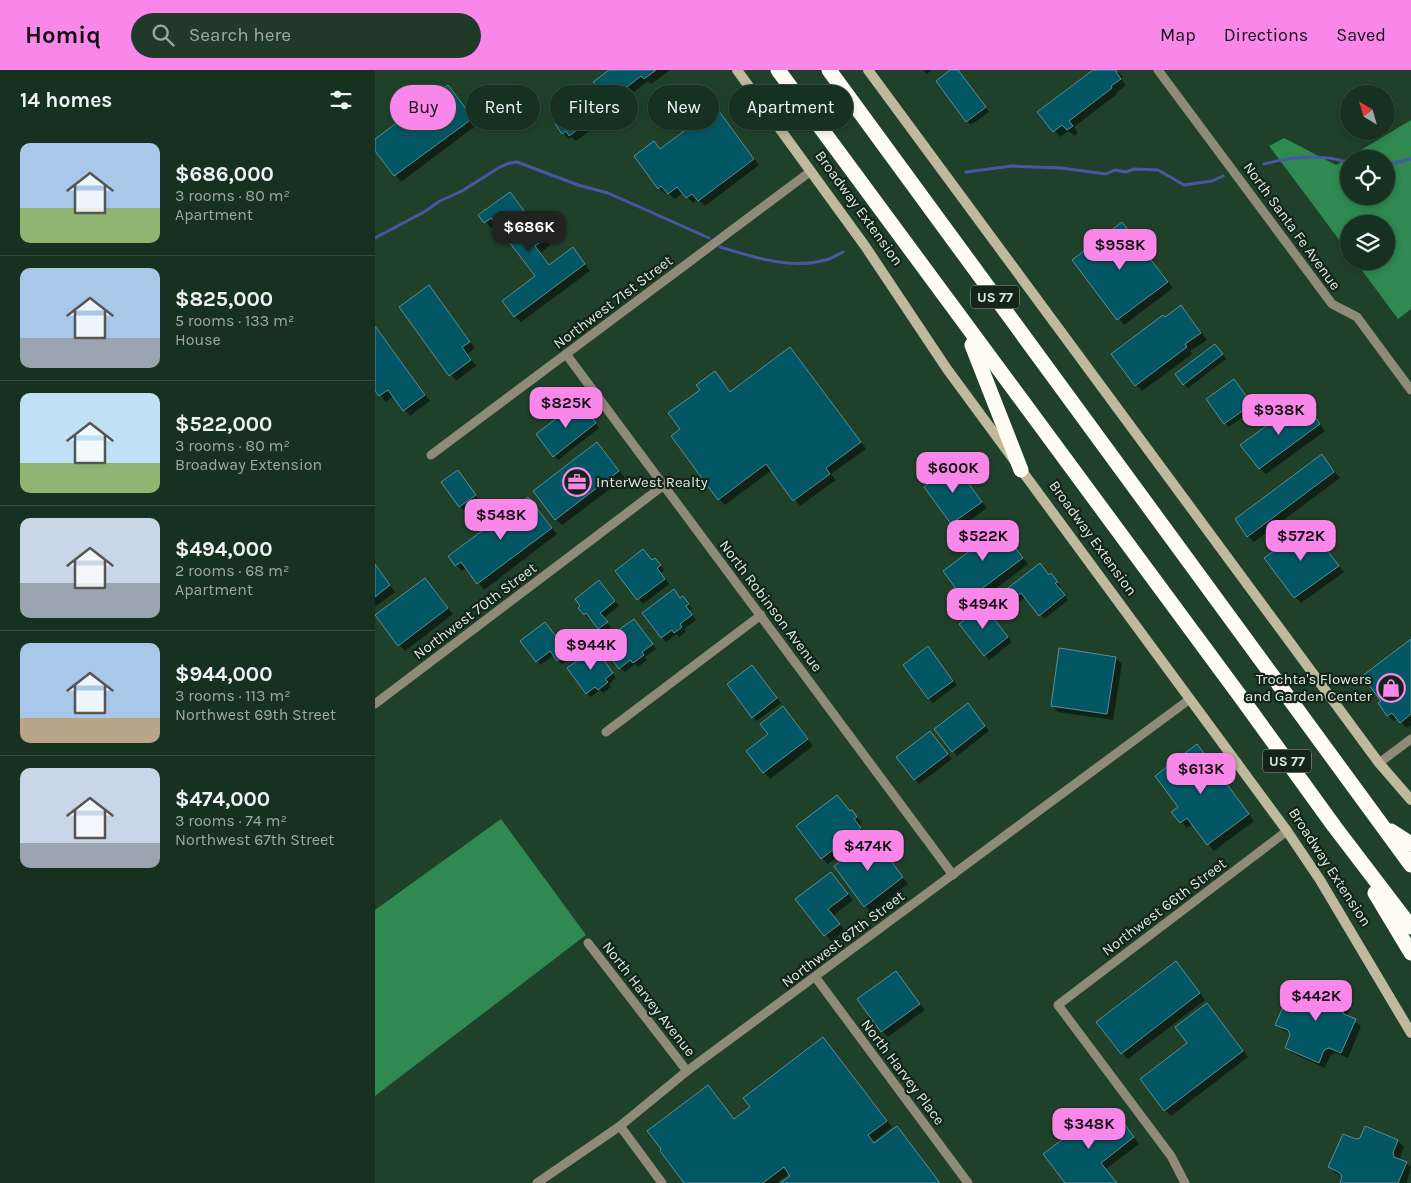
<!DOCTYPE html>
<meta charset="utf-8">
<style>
:root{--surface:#173120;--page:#203929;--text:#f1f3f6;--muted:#9ea9a5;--line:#364c3e;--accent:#f987e9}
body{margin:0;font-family:Karla,sans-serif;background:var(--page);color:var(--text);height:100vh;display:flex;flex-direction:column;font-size:19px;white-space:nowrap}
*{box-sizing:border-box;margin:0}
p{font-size:16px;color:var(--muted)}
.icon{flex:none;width:28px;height:28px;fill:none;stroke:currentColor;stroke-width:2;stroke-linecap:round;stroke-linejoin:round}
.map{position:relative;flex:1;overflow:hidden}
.panel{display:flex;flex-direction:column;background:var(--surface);width:375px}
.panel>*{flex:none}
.hud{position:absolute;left:15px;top:15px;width:475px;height:45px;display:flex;gap:10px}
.needle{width:32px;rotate:323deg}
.controls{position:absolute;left:965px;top:15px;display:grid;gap:10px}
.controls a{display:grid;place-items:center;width:55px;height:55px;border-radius:50%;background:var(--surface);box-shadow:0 2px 8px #0003,0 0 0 1px var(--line);font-size:25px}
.price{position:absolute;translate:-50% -42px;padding:0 11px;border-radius:10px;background:var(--accent);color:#111;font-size:16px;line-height:32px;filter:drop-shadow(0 1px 2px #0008)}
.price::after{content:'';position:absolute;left:50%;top:30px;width:15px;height:11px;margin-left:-8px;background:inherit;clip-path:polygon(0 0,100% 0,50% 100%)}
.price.current{background:#222;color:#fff}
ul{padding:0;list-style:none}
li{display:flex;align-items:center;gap:15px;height:125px;padding:0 20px}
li+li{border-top:1px solid var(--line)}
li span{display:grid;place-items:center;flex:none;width:140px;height:100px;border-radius:10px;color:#555}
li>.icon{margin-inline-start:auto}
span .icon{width:60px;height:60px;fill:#fffc;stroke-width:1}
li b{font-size:21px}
h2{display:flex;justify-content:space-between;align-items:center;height:60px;padding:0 20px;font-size:21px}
.pill{padding:0 18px;border-radius:22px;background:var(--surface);box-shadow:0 2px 8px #0003,0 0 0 1px var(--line);font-size:18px;line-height:45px}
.pill.current{background:var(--accent);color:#111}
header{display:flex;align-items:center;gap:30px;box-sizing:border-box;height:70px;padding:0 25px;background:var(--accent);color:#111}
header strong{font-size:24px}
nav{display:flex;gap:28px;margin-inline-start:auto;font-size:18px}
.search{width:350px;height:45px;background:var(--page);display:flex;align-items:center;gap:12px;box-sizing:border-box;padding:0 18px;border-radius:28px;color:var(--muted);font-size:19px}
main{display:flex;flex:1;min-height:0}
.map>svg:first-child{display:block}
.forest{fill:#2f8951;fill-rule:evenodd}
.shadow{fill:#0007}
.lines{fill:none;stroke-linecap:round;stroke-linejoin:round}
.stream{stroke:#4857a2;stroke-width:3}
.building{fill:#035765;stroke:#5b8e99}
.minor{stroke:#908a79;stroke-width:9}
.secondary{stroke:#c1b99d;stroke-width:10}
.motorway{stroke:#fffcf4;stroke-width:15}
.labels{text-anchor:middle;stroke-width:4.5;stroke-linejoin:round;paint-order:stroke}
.shield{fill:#152419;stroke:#9eb0a2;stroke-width:1}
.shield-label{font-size:14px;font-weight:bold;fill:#d8ecdd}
.street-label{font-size:15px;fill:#d8ecdd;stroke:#152419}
.poi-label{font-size:15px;fill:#d8ecdd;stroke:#152419;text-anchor:start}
</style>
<header>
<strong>Homiq</strong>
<div class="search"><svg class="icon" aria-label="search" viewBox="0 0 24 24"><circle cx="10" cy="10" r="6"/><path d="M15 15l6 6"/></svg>Search here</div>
<nav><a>Map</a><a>Directions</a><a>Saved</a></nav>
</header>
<main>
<section class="panel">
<h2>14 homes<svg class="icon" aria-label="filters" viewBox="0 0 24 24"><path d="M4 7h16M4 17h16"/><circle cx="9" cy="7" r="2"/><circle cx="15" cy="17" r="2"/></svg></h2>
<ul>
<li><span style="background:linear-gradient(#a9c7e8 65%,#8fb573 0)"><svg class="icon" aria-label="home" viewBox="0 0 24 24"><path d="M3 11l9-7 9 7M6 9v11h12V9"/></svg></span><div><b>$686,000</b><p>3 rooms · 80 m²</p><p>Apartment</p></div></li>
<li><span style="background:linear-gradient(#a9c7e8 70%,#9aa5b1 0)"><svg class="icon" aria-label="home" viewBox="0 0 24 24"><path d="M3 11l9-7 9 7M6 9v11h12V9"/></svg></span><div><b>$825,000</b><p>5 rooms · 133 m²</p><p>House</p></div></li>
<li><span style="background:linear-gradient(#bfe0f5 70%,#8fb573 0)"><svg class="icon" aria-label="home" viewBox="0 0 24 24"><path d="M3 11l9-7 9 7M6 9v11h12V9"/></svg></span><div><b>$522,000</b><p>3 rooms · 80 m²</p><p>Broadway Extension</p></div></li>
<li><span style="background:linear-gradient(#c9d6e8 65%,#9aa5b1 0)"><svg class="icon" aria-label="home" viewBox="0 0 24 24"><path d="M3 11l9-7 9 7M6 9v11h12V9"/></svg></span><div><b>$494,000</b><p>2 rooms · 68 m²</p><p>Apartment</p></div></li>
<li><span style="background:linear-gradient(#a9c7e8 75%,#b9a48a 0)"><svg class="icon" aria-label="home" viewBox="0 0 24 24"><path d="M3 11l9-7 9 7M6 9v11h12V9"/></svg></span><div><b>$944,000</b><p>3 rooms · 113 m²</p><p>Northwest 69th Street</p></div></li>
<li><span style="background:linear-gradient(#c9d6e8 75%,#9aa5b1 0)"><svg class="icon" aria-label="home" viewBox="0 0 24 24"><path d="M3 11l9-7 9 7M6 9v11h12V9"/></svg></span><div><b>$474,000</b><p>3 rooms · 74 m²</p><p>Northwest 67th Street</p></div></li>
</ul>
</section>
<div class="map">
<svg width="1036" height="1113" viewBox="0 0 1036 1113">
<rect width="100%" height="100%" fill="#1f412a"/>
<g class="forest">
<path d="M 1036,50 L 1036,239 L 1023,249 L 980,191 L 1011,191 L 1011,154 L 974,154 L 974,183 L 894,76 L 909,68 L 961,95 ZM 974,89 L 1011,89 L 1011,126 L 974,126 Z"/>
<path d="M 126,749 L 211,865 L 0,1026 L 0,840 Z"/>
</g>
<g class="shadow">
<path d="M 236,0 L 295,0 L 276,14 L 273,11 L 237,39 L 239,42 L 201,71 L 197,67 L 194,69 L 188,63 L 223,15 Z"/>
<path d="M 548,0 L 557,0 L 552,4 Z"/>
<path d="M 577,0 L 582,0 L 584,2 L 614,42 L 596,55 L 592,51 Z"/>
<path d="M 720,0 L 741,0 L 748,7 L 746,9 L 751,15 L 741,23 L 742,24 L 699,57 L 703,63 L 699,66 L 694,61 L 685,67 L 664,42 Z"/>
<path d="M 73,16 L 103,54 L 26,112 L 0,79 L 0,71 Z"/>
<path d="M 347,45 L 384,95 L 330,136 L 323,129 L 318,133 L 308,123 L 300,129 L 292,122 L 290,124 L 284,118 L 279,72 L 286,80 Z"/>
<path d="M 135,123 L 175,175 L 166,183 L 175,196 L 198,179 L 215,201 L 146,252 L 139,246 L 161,207 L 122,154 L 116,158 L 105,145 Z"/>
<path d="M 747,153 L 798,218 L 749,255 L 699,190 Z"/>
<path d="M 54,217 L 100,278 L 92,284 L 101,296 L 81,311 L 26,238 Z"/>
<path d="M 812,243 L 832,270 L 815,281 L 817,284 L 767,321 L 761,315 L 790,248 Z"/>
<path d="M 0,257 L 55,331 L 35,346 L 19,326 L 11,332 L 0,318 Z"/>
<path d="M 844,280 L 851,289 L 813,318 L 809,314 Z"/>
<path d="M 421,285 L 491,379 L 456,404 L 461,410 L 425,436 L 397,400 L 350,435 L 344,429 L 307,359 L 345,309 L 356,323 Z"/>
<path d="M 859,311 L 880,338 L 854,357 L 850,353 Z"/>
<path d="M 208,337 L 224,358 L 183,390 L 179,386 Z"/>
<path d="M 932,338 L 950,361 L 891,404 L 885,398 L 915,340 L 921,346 Z"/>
<path d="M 222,373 L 250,408 L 187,455 L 181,449 Z"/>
<path d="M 946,386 L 965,408 L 879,472 L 873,466 Z"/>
<path d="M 580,396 L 612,438 L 583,459 L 551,417 Z"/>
<path d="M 87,406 L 104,430 L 89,440 L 85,436 Z"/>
<path d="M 153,428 L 182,464 L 109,520 L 92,498 L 87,501 L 81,495 Z"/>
<path d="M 620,452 L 653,494 L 597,537 L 569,502 L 602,477 Z"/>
<path d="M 934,457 L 969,502 L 926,533 L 920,527 Z"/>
<path d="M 277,491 L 284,494 L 289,500 L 286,503 L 294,514 L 268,534 L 241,501 Z"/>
<path d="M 0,494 L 20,522 L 0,537 Z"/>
<path d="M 669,499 L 686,516 L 684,518 L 693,530 L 669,549 L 651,527 L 641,534 L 637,530 Z"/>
<path d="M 50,510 L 78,544 L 30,581 L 24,575 Z"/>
<path d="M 229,516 L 244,536 L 229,548 L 236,557 L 228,563 L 216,547 L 214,549 L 210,544 Z"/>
<path d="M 306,529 L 312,532 L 317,539 L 314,541 L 321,550 L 309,559 L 311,562 L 304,567 L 302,564 L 291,572 L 287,567 Z"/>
<path d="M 613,541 L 637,572 L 614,590 L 610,585 Z"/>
<path d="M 263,555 L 281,579 L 270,587 L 272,590 L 263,597 L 260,594 L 250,602 L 245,598 Z"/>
<path d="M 174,558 L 197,587 L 187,594 L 179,585 L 166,595 L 162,591 Z"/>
<path d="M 1036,570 L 1036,655 L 1032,658 L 1023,649 L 1019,651 L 1013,645 L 1008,631 Z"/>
<path d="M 553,578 L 582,615 L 558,633 L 553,628 Z"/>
<path d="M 224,584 L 241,608 L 234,614 L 236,617 L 228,623 L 225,620 L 216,627 L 212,623 Z"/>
<path d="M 740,588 L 747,594 L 738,650 L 683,642 L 677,636 Z"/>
<path d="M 377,597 L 406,633 L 382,651 L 378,647 Z"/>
<path d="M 597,639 L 614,661 L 582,686 L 578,681 Z"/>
<path d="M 414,644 L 438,676 L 395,709 L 372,681 L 394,664 Z"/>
<path d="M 559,667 L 577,689 L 544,714 L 523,687 Z"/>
<path d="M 822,676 L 879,751 L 839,781 L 818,754 L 812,758 L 798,742 L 805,737 Z"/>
<path d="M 477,741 L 487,753 L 484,756 L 491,765 L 453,794 L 447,788 Z"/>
<path d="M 498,769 L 533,814 L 496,842 L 490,836 Z"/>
<path d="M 456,803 L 478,830 L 458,846 L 470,861 L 456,871 L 422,829 Z"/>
<path d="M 807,899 L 830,930 L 753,989 L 747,983 Z"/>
<path d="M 520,902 L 550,940 L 513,967 L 507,961 Z"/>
<path d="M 972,927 L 978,933 L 972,946 L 986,956 L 973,988 L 961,983 L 955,986 L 950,998 L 917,983 L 911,977 L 916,964 L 908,960 L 902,954 L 928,928 Z"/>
<path d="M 838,941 L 873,987 L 796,1046 L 790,1040 L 814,973 Z"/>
<path d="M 448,969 L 517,1057 L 498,1072 L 500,1074 L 522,1057 L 565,1113 L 407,1113 L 417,1106 L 415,1103 L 402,1113 L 311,1113 L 359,1050 L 377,1037 Z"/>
<path d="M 748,1052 L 764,1074 L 731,1099 L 742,1113 L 692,1113 Z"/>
<path d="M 991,1058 L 1023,1071 L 1029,1077 L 1024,1090 L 1031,1093 L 1036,1097 L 1032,1113 L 966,1113 L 969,1107 L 960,1103 L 954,1097 L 980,1071 L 986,1069 Z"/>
</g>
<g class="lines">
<g class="stream">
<path d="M 889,94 C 916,87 947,83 974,93"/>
<path d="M 1011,95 L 1036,89"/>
<path d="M 591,102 L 637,96 L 686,98 L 731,104 L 740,100 L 751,102 L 759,99 L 783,100 L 809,115 L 837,111 L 848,106"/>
<path d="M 0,168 L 49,142 L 65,131 L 87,121 L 125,97 L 135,93 L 142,92 L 203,115 L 233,123 L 334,168"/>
<path d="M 345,177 C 378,187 416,200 450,190 C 456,189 462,185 468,182"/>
</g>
</g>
<g class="building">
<path d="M 234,0 L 281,0 L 269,9 L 266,6 L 231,33 L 234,36 L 194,66 L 191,61 L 187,64 L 180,54 L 183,52 L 179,47 L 221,15 L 218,12 Z"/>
<path d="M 575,0 L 583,0 L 611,37 L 591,52 L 561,11 Z"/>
<path d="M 718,0 L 742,0 L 741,2 L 746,9 L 736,16 L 737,18 L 694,51 L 698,56 L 692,60 L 687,55 L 678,62 L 662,42 Z"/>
<path d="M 73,15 L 98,48 L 19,106 L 0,81 L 0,69 Z"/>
<path d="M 341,37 L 379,89 L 323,131 L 317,124 L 311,128 L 302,117 L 293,124 L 286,116 L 283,119 L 259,86 L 279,71 L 285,79 Z"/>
<path d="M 135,122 L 170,169 L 160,176 L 174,195 L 198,177 L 210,194 L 139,247 L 127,231 L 160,206 L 116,148 L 109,153 L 103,145 Z"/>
<path d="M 747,152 L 793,212 L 742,250 L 697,190 Z"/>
<path d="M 54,215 L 95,272 L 87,277 L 96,290 L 74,306 L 24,237 Z"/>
<path d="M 806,235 L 826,263 L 810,274 L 812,277 L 760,316 L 736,284 L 788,245 L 790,247 Z"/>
<path d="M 0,256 L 50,325 L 28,341 L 13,320 L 4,326 L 0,321 Z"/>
<path d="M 840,274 L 848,284 L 808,315 L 800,304 Z"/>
<path d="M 415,277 L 486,372 L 451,398 L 455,404 L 418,431 L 391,394 L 343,430 L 296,366 L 305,359 L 293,343 L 325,320 L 321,315 L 340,301 L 355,322 Z"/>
<path d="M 859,309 L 877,334 L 849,354 L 831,329 Z"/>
<path d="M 204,331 L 221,353 L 178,387 L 161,364 Z"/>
<path d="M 932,336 L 945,354 L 884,399 L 865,375 L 916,338 L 920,345 Z"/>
<path d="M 222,372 L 244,401 L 180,450 L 158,421 Z"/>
<path d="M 947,384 L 959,402 L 872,467 L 860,449 Z"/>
<path d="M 580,395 L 607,432 L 576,454 L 549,417 Z"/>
<path d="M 83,400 L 101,425 L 84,437 L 66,412 Z"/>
<path d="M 153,427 L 177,458 L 102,514 L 86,492 L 80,496 L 73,486 Z"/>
<path d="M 620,451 L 648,488 L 590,531 L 568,501 L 600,477 L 595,469 Z"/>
<path d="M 934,456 L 964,496 L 919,528 L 889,488 Z"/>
<path d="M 268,479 L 277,490 L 280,488 L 286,495 L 282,498 L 290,509 L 262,530 L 240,501 Z"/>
<path d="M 665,493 L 674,505 L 676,503 L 683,512 L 680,513 L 690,525 L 664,546 L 646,523 L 636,531 L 629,521 Z"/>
<path d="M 0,494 L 15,515 L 0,527 Z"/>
<path d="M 50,508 L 73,538 L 23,576 L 0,545 Z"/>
<path d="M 224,510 L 240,531 L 225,543 L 233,552 L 223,559 L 211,543 L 209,545 L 203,538 L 205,536 L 200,529 Z"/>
<path d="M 299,519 L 305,528 L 308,526 L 314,534 L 311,536 L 317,545 L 305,554 L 307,557 L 299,563 L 297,560 L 286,568 L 267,543 Z"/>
<path d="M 608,535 L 633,567 L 609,586 L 584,554 Z"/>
<path d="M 259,549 L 278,574 L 267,582 L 269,585 L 258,593 L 255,590 L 244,599 L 225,573 Z"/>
<path d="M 170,552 L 193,582 L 182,591 L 175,581 L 161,592 L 145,571 Z"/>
<path d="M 1036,569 L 1036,644 L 1025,653 L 1017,643 L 1012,646 L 1003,633 L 1006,631 L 987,606 Z"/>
<path d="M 553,576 L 578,611 L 553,629 L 528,595 Z"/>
<path d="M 220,578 L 238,603 L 230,609 L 233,612 L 223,620 L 220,617 L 211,624 L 192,598 Z"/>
<path d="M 684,578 L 741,587 L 732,644 L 676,636 Z"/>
<path d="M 377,595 L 402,628 L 377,648 L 352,614 Z"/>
<path d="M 593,633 L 610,656 L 577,682 L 559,659 Z"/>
<path d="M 408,636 L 433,669 L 388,703 L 371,681 L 393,664 L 385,654 Z"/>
<path d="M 555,661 L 573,684 L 539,710 L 521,687 Z"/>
<path d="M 822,674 L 874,744 L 832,775 L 812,748 L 805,753 L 796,742 L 803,737 L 780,706 Z"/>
<path d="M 462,725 L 475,741 L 477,740 L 482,747 L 479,749 L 486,758 L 446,789 L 421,756 Z"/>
<path d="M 498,767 L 528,807 L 489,837 L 459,796 Z"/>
<path d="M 456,802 L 473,824 L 453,839 L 465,854 L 449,866 L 420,829 Z"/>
<path d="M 801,891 L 825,923 L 746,984 L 721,952 Z"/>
<path d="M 521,901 L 545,934 L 506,962 L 482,929 Z"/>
<path d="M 938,912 L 972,926 L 967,939 L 969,944 L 981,949 L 966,983 L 954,978 L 949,980 L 944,993 L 910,978 L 915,965 L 913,960 L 900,955 L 915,921 L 928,926 L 933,924 Z"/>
<path d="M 832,933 L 868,981 L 789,1041 L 765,1009 L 812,973 L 800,957 Z"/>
<path d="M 448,967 L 512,1051 L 493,1065 L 499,1073 L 522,1056 L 565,1113 L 405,1113 L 415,1106 L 409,1097 L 388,1113 L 309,1113 L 285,1081 L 286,1079 L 272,1061 L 333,1015 L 359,1049 L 375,1037 L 368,1028 Z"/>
<path d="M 724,1042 L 742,1044 L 759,1067 L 726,1093 L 742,1113 L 690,1113 L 668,1084 Z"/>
<path d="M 990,1056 L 1023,1070 L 1018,1083 L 1019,1087 L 1032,1092 L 1023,1113 L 965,1113 L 967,1107 L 965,1103 L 953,1097 L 968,1064 L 981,1069 L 985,1068 Z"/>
</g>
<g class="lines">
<g class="minor">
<path d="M 783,0 L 957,234 L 982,247 L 1036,320"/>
<path d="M 191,284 L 578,805"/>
<path d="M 56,385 L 436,101"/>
<path d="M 0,634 L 289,415"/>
<path d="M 231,662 L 386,545"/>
<path d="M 1004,693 L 1036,669"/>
<path d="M 213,873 L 312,1001"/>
<path d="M 441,908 L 593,1113"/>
<path d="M 245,1056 L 287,1113"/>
<path d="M 162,1113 L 245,1056 L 312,1001 L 815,629"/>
<path d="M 810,1113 L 796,1086 L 683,935 L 912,761"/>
</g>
<g class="secondary">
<path d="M 362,0 L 490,176 L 572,299 L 912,761 L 945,810 L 1036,963"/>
<path d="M 493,0 L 1004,693 L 1036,730"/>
</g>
<g class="motorway">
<path d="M 403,0 L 865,626 L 959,756 L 1036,857"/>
<path d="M 454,0 L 1036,795"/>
<path d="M 597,275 L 646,400"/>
<path d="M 1016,761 L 1036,774"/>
<path d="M 1000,823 L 1036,883"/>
</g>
</g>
<defs>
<symbol id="office-ring" viewBox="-11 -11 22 22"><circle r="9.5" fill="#152419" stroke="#f987e9" stroke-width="1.5"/><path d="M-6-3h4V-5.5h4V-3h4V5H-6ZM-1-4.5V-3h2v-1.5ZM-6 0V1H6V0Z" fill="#f987e9"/></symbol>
<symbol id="shop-ring" viewBox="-11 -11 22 22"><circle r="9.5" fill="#152419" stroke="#f987e9" stroke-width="1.5"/><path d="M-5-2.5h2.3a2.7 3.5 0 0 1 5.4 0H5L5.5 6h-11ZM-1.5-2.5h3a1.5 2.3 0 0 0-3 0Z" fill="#f987e9"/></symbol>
</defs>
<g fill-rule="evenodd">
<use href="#office-ring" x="186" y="396" width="32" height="32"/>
<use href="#shop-ring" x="1000" y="602" width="32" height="32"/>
</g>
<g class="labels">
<g class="shield">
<rect x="596" y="215.5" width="48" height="23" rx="4"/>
<rect x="888" y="679.5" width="48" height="23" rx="4"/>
</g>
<g class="shield-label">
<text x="620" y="232">US 77</text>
<text x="912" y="696">US 77</text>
</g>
<g class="street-label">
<text transform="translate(484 138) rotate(54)" y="5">Broadway Extension</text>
<text transform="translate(917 156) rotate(54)" y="5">North Santa Fe Avenue</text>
<text transform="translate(238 232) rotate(-37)" y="5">Northwest 71st Street</text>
<text transform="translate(718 468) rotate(54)" y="5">Broadway Extension</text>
<text transform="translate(396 536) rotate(53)" y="5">North Robinson Avenue</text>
<text transform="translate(100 541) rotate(-37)" y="5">Northwest 70th Street</text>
<text transform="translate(955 797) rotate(57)" y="5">Broadway Extension</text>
<text transform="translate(789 837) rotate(-37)" y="5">Northwest 66th Street</text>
<text transform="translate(468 869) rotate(-37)" y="5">Northwest 67th Street</text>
<text transform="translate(274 929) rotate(52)" y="5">North Harvey Avenue</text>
<text transform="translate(528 1002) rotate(53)" y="5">North Harvey Place</text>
</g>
<g class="poi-label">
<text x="221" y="417">InterWest Realty</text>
<text x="997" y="614" text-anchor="end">Trochta's Flowers<tspan x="997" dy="17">and Garden Center</tspan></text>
</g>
</g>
</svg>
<div class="controls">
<a><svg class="needle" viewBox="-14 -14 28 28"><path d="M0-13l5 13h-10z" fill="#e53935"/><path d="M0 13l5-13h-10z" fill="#9ea9a5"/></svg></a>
<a><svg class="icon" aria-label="locate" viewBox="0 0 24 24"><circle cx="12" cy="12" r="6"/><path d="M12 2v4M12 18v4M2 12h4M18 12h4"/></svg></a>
<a><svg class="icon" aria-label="layers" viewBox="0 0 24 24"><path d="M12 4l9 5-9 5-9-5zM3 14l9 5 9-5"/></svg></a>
</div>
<b class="price current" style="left:154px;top:183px">$686K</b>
<b class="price" style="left:745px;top:201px">$958K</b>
<b class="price" style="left:191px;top:359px">$825K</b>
<b class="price" style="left:904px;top:366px">$938K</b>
<b class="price" style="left:578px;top:424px">$600K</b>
<b class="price" style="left:126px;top:471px">$548K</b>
<b class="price" style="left:608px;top:492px">$522K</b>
<b class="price" style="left:926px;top:492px">$572K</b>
<b class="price" style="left:608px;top:560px">$494K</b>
<b class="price" style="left:216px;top:601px">$944K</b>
<b class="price" style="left:826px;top:725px">$613K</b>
<b class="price" style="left:493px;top:802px">$474K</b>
<b class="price" style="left:941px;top:952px">$442K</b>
<b class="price" style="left:714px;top:1080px">$348K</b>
<div class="hud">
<a class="pill current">Buy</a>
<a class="pill">Rent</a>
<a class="pill">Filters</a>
<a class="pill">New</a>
<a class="pill">Apartment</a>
</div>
</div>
</main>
